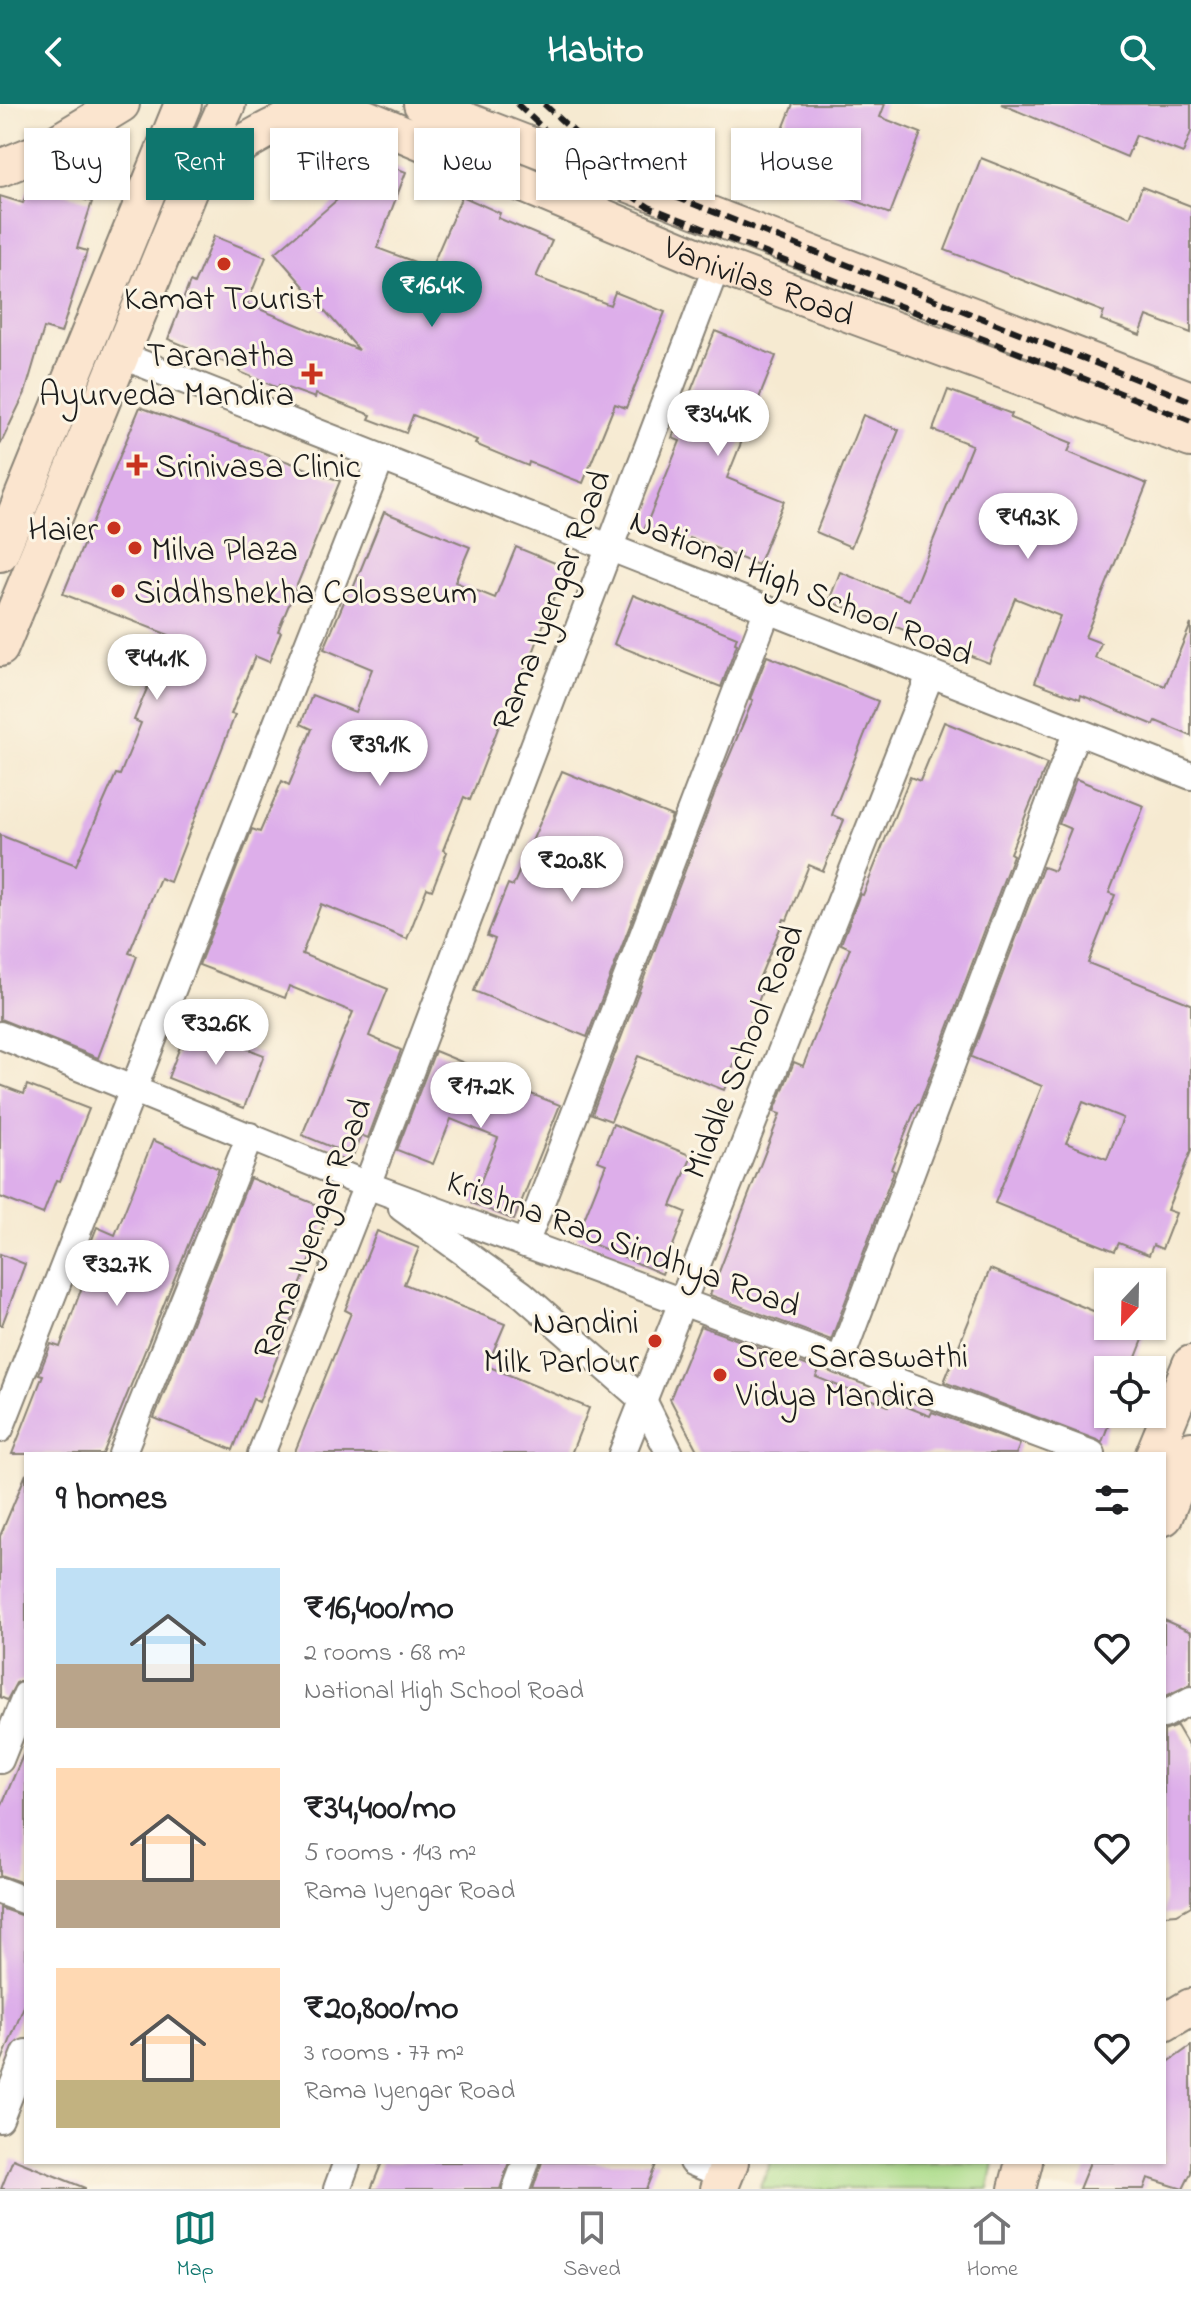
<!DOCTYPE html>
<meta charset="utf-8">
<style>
:root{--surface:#fff;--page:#f6f6f6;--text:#202124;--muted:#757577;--line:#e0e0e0;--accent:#0f766e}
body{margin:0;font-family:"Indie Flower",sans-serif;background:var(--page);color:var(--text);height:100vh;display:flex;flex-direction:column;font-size:30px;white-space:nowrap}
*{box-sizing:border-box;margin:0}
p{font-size:26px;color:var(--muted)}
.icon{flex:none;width:44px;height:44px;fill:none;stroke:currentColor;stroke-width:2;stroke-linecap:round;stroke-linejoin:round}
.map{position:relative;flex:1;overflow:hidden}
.sheet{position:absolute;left:24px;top:1348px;width:1142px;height:712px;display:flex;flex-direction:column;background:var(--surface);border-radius:0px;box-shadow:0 2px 6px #0004}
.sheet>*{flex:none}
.hud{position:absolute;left:24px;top:24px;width:1144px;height:72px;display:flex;gap:16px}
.needle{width:52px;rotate:202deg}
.fabs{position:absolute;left:1094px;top:1164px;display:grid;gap:16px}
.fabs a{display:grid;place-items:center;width:72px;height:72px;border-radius:0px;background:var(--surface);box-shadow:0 2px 6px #0004;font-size:40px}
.price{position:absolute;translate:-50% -68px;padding:0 18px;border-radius:28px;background:#fff;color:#222;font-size:26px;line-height:52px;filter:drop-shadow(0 2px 4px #0008)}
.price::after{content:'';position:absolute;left:50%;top:48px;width:24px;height:18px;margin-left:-12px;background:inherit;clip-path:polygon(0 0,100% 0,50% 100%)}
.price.current{background:var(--accent);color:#fff}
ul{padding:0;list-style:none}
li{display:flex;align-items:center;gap:24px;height:200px;padding:0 32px}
li span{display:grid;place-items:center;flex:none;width:224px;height:160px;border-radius:0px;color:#555}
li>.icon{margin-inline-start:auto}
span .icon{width:96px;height:96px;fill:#fffc;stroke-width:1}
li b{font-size:34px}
h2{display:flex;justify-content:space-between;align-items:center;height:96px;padding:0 32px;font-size:34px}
.pill{padding:0 28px;border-radius:0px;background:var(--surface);box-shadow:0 2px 6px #0004;font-size:28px;line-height:72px}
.pill.current{background:var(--accent);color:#fff}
header{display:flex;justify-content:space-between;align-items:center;height:104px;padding:0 32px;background:var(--accent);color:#fff;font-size:36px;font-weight:700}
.dock{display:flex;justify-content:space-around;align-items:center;height:112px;border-top:2px solid var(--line);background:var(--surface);font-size:22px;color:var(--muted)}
.dock a{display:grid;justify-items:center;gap:4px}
.dock .current{color:var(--accent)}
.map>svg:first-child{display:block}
.green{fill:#aadc8a;stroke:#637c53;stroke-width:2}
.building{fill:#ddaeea;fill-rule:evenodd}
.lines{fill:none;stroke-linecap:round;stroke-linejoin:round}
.street-casing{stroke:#898376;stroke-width:30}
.secondary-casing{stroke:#898376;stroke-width:40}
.street{stroke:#fff;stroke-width:26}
.secondary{stroke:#fbe5cf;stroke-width:36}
.rail{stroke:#1c1c1c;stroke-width:6;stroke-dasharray:12 6;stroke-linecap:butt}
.poi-dot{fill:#c8321e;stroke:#fcf5e5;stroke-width:3}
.labels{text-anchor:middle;stroke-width:6;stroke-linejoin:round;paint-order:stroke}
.street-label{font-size:34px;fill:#1c1c1c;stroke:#fcf5e5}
.poi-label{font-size:34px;fill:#1c1c1c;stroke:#fcf5e5;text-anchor:start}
</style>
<header><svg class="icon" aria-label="back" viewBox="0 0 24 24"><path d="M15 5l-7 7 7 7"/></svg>Habito<svg class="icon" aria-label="search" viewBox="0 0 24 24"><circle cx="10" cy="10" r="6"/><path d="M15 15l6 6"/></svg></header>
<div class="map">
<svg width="1191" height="2085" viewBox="0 0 1191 2085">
<rect width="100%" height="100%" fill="#fcf5e5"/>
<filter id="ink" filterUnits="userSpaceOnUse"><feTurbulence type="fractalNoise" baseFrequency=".0125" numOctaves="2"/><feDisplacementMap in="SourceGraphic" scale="16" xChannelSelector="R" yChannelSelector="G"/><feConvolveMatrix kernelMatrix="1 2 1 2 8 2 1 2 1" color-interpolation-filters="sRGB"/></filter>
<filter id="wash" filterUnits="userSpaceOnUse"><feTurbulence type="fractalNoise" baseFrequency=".006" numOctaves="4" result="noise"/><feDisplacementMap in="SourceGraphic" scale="32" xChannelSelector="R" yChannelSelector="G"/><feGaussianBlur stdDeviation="1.8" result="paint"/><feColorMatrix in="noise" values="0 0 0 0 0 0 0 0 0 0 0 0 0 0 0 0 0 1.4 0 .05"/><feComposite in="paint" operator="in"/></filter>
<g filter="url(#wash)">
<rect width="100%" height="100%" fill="#f6ead1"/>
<path class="green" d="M 771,2058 L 994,2058 L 989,2085 L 760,2085 Z"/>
<g id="blocks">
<g class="building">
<path d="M 793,0 L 885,0 L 880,13 L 921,29 L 890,110 L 768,63 Z"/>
<path d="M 1001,0 L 1191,0 L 1191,28 L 1183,49 L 1136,31 L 1127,53 Z"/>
<path d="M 355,48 L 406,68 L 377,144 L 431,164 L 462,92 L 500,109 L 498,114 L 552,137 L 536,173 L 610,201 L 615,188 L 665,208 L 626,304 L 615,300 L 583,379 L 529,358 L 528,362 L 475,340 L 477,336 L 413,311 L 406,329 L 369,315 L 371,311 L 316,290 L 315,294 L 279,281 L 278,284 L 240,268 L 241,265 L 168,235 L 190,178 L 194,180 L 214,132 L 266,153 L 247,200 L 359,246 L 275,149 L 337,96 Z"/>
<path d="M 981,54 L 1130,113 L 1142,83 L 1191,102 L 1191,229 L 1147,212 L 1140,231 L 1101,216 L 1104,208 L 945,146 Z"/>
<path d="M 29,82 L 50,88 L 51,85 L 92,98 L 77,144 L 87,147 L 61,229 L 44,224 L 25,289 L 0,341 L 0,92 L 23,99 Z"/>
<path d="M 715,227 L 776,252 L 727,374 L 784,397 L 758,461 L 690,434 L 688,441 L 645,424 L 680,337 L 672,334 Z"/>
<path d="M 948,286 L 1012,310 L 1010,314 L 1072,339 L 1068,348 L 1147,380 L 1085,533 L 1101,539 L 1095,554 L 1165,582 L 1191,520 L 1191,632 L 1156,617 L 1154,621 L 1081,591 L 1080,595 L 1035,578 L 1060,512 L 1015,494 L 989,559 L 829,497 L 840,468 L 909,496 L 972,341 L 933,326 Z"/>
<path d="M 140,303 L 340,377 L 278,527 L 281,528 L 269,558 L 255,552 L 231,610 L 235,611 L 170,778 L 160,774 L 129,849 L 137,852 L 98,954 L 0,915 L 0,731 L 76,761 L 116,670 L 120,671 L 141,619 L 134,616 L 169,531 L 63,490 Z"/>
<path d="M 863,311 L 899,326 L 851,443 L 816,428 Z"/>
<path d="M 384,408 L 470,443 L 455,478 L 495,494 L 516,443 L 565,463 L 530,557 L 528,557 L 508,605 L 506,604 L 470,696 L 464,693 L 443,746 L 447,748 L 432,786 L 427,784 L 407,835 L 321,800 L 302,850 L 388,885 L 369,932 L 401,946 L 368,1034 L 361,1031 L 353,1052 L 302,1031 L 353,908 L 289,882 L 285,894 L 199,861 L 252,725 L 260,728 L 282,677 L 289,681 L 312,625 L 301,620 L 312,591 L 355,608 L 372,565 L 324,545 L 349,486 L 352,487 Z"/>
<path d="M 633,491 L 737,533 L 735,539 L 737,540 L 721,583 L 614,540 Z"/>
<path d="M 767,552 L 878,597 L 832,711 L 844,716 L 823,767 L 809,761 L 787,816 L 784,815 L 756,882 L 763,885 L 724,986 L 638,952 L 611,1017 L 592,1010 L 723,667 L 753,596 L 750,595 Z"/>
<path d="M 944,618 L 1047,660 L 1010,749 L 1013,751 L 919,1001 L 917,1001 L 891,1065 L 894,1067 L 831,1236 L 710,1191 L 780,1010 L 774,1008 L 794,958 L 803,962 L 850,844 L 841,840 L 860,790 L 863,791 L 910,673 L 920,677 Z"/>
<path d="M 562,667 L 672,712 L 587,933 L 474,887 L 495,835 L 487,832 L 508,780 L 513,782 Z"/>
<path d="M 1076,675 L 1144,702 L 1109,789 L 1115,791 L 1088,859 L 1191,900 L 1191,1047 L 1167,1106 L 1176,1109 L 1162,1145 L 1153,1141 L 1149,1151 L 1119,1139 L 1115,1147 L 995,1099 L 1042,982 L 971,953 L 1043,763 L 1054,767 L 1071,725 L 1059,720 ZM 1083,998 L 1123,1014 L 1107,1055 L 1066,1039 Z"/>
<path d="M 188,922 L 264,951 L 244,1004 L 168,974 Z"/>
<path d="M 435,947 L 474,963 L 467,981 L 512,999 L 518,985 L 560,1001 L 514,1116 L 472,1099 L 498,1034 L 451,1015 L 433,1060 L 397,1046 Z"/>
<path d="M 0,981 L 24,990 L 27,981 L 89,1005 L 60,1077 L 56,1076 L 43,1110 L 0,1093 Z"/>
<path d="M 613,1020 L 692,1052 L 671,1102 L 686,1108 L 662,1170 L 577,1133 L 606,1060 L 598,1057 Z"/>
<path d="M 153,1036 L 219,1065 L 103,1350 L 12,1350 L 43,1271 L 39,1270 L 51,1240 L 60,1243 L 86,1172 L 79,1168 L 97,1123 L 115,1131 Z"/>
<path d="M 250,1074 L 330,1106 L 298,1187 L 303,1189 L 259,1298 L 253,1295 L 233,1346 L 154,1314 Z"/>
<path d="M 377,1127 L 419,1144 L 404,1180 L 505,1220 L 487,1262 L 589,1304 L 571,1350 L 294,1350 L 351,1209 L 345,1206 Z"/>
<path d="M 0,1150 L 25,1160 L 2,1221 L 0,1221 Z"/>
<path d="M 990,1165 L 1108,1213 L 1108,1222 L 1130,1222 L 1146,1228 L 1131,1266 L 1108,1266 L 1108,1322 L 1102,1338 L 944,1278 Z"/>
<path d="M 700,1222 L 819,1266 L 816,1273 L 888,1302 L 890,1296 L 930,1312 L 932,1308 L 1020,1340 L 1016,1350 L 699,1350 L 670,1295 Z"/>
<path d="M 26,1370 L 26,1575 L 16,1579 L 7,1596 L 0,1593 L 0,1432 Z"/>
<path d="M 1164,1516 L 1191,1528 L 1191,1580 L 1164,1593 Z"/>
<path d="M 1177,1622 L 1191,1646 L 1191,1802 L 1177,1810 L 1164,1811 L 1164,1627 Z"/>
<path d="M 26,1644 L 26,1780 L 0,1771 L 0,1705 Z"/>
<path d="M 0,1804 L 26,1813 L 26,1897 L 1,1959 Z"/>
<path d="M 1191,1942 L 1191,2069 L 1183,2085 L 1148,2074 L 1144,2085 L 1079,2085 L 1090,2058 L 1164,2058 L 1164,1961 Z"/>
<path d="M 13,2055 L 85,2084 L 85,2085 L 1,2085 Z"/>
<path d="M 382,2058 L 509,2058 L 500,2085 L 371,2085 Z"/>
<path d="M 542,2058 L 657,2058 L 646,2085 L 533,2085 Z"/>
</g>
</g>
</g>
<g filter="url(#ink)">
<use href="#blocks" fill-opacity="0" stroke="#898376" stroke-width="2"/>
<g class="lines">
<defs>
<g id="street">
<path d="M 120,251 L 1191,672"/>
<path d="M 0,931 L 367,1081 L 1092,1350"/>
<path d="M 402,1104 L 522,1190 L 643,1296 L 670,1350"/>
<path d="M 525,1140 L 767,507"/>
<path d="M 840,1257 L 1076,629"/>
<path d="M 0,1325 L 381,354"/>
<path d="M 122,1350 L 250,1032"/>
<path d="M 261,1350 L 367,1081 L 717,161"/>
<path d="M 622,1350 L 930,571"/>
<path d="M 1164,1611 L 1191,1596"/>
<path d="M 0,1656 L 26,1591"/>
<path d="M 0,1787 L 26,1797"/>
<path d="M 0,2015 L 26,1949"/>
<path d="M 692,2058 L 724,2071"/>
<path d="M 337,2085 L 347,2058"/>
<path d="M 516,2085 L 526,2058"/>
</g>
<g id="secondary">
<path id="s1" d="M 332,0 L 717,161 L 1191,335"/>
<path d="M 422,0 L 1191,296"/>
<path d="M 0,64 L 47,45 L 121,0"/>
<path d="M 197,66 C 234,48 267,20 308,10 C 323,6 342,10 358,11"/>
<path d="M 0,449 L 183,0"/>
<path d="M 0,544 L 197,66 L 227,0"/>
<path d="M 1154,1350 L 1191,1260"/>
<path d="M 1164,1413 L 1191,1346"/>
<path d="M 1164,1919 L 1191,1903"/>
<path d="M 719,2085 L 730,2058"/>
<path d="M 1017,2085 L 1024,2058"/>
</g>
</defs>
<use href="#street" class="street-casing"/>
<use href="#secondary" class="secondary-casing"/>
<use href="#street" class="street"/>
<use href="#secondary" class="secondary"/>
<g class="rail">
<path d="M 517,0 L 576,55 L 649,103 L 1191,317"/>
<path d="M 544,0 L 587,40 L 658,86 L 1191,297"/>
</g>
</g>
</g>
<g class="poi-dot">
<circle cx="224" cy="160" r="8"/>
<path d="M308 258h8v8h8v8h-8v8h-8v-8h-8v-8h8z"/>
<path d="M133 349h8v8h8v8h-8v8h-8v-8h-8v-8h8z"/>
<circle cx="114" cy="424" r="8"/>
<circle cx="135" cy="444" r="8"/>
<circle cx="118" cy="487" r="8"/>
<circle cx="655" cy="1237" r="8"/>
<circle cx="720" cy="1271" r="8"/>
</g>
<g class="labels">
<g class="street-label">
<text dy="12" stroke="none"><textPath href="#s1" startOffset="462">Vanivilas Road</textPath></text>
<text transform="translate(802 482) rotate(22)" y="12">National High School Road</text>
<text transform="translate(550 496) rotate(-69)" y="12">Rama Iyengar Road</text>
<text transform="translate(742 947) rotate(-68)" y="12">Middle School Road</text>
<text transform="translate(311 1124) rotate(-69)" y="12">Rama Iyengar Road</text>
<text transform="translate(624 1138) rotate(20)" y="12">Krishna Rao Sindhya Road</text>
</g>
<g class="poi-label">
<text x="224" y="205" text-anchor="middle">Kamat Tourist</text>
<text x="294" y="262" text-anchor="end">Taranatha<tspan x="294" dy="39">Ayurveda Mandira</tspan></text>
<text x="155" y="373">Srinivasa Clinic</text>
<text x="98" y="436" text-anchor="end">Haier</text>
<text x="151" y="456">Milva Plaza</text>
<text x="134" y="499">Siddhshekha Colosseum</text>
<text x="639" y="1229" text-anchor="end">Nandini<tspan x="639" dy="39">Milk Parlour</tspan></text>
<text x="736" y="1263">Sree Saraswathi<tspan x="736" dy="39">Vidya Mandira</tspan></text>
</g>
</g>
</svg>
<div class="fabs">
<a><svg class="needle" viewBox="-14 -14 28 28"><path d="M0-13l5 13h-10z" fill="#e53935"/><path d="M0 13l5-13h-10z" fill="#757577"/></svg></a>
<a><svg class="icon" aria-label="locate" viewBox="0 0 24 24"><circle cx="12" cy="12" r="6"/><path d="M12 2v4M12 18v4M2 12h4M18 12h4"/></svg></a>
</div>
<b class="price current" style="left:432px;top:225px">₹16.4K</b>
<b class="price" style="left:718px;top:354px">₹34.4K</b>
<b class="price" style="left:1028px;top:457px">₹49.3K</b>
<b class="price" style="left:157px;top:598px">₹44.1K</b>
<b class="price" style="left:380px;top:684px">₹39.1K</b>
<b class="price" style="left:572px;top:800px">₹20.8K</b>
<b class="price" style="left:216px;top:963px">₹32.6K</b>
<b class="price" style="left:481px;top:1026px">₹17.2K</b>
<b class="price" style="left:117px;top:1204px">₹32.7K</b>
<div class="hud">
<a class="pill">Buy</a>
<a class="pill current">Rent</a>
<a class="pill">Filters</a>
<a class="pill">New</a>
<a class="pill">Apartment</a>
<a class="pill">House</a>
</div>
<section class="sheet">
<h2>9 homes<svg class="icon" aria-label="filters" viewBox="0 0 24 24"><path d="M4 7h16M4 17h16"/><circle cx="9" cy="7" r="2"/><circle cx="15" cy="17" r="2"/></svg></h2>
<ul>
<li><span style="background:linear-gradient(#bfe0f5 60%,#b9a48a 0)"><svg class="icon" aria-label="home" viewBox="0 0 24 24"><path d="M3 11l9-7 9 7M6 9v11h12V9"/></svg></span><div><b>₹16,400/mo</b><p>2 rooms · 68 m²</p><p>National High School Road</p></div><svg class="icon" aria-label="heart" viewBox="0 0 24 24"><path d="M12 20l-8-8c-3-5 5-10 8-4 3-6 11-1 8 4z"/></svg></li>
<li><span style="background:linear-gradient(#ffd9b3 70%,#b9a48a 0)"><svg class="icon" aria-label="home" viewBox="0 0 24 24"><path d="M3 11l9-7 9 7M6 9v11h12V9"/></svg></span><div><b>₹34,400/mo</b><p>5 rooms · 143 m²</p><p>Rama Iyengar Road</p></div><svg class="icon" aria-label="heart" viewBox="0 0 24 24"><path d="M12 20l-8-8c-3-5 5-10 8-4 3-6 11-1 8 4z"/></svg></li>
<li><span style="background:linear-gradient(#ffd9b3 70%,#c2b280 0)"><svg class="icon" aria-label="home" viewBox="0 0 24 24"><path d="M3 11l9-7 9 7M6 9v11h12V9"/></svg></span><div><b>₹20,800/mo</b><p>3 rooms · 77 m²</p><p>Rama Iyengar Road</p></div><svg class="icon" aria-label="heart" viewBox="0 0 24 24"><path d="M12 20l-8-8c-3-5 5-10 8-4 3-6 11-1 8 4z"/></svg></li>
</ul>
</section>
</div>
<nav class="dock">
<a class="current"><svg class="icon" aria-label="map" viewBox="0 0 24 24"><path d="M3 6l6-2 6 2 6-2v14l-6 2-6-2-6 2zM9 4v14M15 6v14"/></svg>Map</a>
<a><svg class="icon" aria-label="saved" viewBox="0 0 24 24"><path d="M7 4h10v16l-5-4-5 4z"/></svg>Saved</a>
<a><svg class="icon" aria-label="home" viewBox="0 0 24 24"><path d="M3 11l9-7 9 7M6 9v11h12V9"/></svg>Home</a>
</nav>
